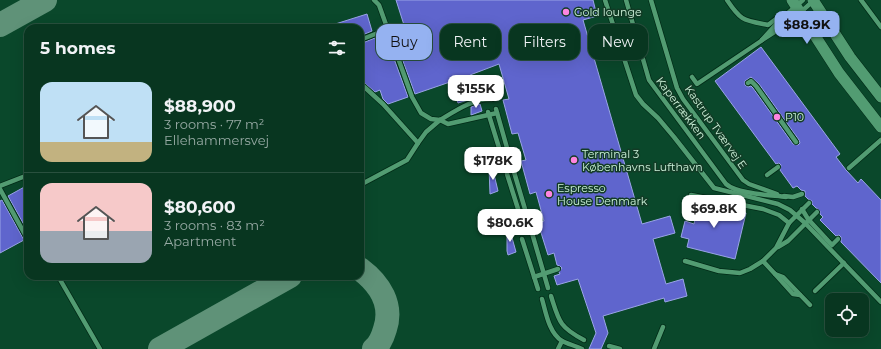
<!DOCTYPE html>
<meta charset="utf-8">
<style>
:root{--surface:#083620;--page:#16412d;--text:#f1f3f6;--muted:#98aba5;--line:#29503e;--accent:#95b2f1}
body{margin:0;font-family:Montserrat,sans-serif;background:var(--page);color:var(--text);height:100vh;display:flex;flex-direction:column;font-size:15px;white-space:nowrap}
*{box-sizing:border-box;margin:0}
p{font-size:13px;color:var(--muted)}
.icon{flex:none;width:22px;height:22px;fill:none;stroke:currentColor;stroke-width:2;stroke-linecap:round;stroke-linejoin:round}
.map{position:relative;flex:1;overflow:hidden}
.details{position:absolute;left:24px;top:24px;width:340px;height:256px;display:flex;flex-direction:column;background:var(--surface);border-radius:12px;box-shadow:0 4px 16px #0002,0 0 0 1px var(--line)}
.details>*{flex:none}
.guide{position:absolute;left:376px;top:24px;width:380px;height:36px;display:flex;gap:8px}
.fabs{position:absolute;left:825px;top:293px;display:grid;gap:8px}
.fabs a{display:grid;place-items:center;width:44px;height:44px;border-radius:8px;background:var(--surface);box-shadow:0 4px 16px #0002,0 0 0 1px var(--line);font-size:20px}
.price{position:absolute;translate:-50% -34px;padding:0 9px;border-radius:8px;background:#fff;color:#222;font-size:13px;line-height:26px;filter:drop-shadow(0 1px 2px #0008)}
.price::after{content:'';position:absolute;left:50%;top:24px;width:12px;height:9px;margin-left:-6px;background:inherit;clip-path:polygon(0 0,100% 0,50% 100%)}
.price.on{background:var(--accent);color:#111}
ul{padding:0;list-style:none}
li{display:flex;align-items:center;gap:12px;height:100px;padding:0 16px}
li+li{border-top:1px solid var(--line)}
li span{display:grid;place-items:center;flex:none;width:112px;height:80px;border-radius:12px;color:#555}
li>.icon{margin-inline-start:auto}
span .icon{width:48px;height:48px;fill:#fffc;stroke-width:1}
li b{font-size:17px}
h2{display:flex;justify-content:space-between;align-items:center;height:48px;padding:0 16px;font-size:17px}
.chip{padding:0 14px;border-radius:12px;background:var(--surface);box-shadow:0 4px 16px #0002,0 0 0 1px var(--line);font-size:14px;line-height:36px}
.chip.on{background:var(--accent);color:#111}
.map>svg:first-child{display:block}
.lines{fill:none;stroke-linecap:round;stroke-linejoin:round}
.taxiway{stroke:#5f9278;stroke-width:24}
.building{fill:#5f65cd;stroke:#9aa4e7;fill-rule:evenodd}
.service-casing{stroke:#022b17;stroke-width:6}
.tertiary-casing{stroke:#022b17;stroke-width:12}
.service{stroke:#529c72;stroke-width:4.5}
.tertiary{stroke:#529c72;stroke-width:11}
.poi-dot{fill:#fe85e0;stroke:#133b26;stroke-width:1.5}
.labels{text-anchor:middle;stroke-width:3;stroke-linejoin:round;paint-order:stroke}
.poi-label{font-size:11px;fill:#cdf2da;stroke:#133b26;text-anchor:start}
.street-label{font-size:11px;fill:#cdf2da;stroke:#133b26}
</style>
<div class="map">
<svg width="881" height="349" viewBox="0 0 881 349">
<rect width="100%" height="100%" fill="#0a482b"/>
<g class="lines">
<g class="taxiway">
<path d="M 0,25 L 45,0"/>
<path d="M 360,269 C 380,284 393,305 385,329 C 383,336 380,344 374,349"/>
<path d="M 160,349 L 290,276"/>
</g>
</g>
<g class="building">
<path d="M 396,0 L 593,0 L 597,16 L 583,20 L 642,224 L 670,216 L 675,233 L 653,239 L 666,284 L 683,279 L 687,296 L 665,302 L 664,298 L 603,316 L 608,333 L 601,349 L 589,349 L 596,333 L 578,279 L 557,285 L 554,276 L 560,274 L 559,272 L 562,268 L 560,266 L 557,265 L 554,253 L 548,255 L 538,223 L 544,221 L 536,192 L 530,194 L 521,161 L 526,160 L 518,133 L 512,134 L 503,100 L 509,99 L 499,64 L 470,75 L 478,97 L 458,103 L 450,82 L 415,94 L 392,31 L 404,25 Z"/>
<path d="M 367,14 L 372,31 L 360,36 L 360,28 L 330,28 L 329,26 Z"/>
<path d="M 385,34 L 408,97 L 388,104 L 383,99 L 380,90 L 375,92 L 360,79 L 360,44 Z"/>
<path d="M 761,47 L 840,154 L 836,157 L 846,170 L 858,183 L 861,179 L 881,200 L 881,283 L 841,242 L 841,237 L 839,235 L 836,236 L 820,220 L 823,217 L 820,214 L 820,211 L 818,209 L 816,208 L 812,204 L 812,201 L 808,199 L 805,196 L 805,191 L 801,190 L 797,186 L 793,188 L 780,170 L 781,165 L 779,163 L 776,164 L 715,81 ZM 751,77 L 759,84 L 799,140 L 800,143 L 798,145 L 793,144 L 753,88 L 751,86 L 748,87 L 745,85 L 745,81 Z"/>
<path d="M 480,104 L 482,111 L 471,115 L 471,107 Z"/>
<path d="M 492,166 L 498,191 L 490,194 L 489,167 Z"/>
<path d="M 28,185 L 28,232 L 8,196 Z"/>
<path d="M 686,199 L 746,213 L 735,259 L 687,247 L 689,239 L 681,237 L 685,221 L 694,224 L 697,210 L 684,207 Z"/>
<path d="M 2,200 L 24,240 L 0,253 L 0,201 Z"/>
<path d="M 507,227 L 509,227 L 516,252 L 508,255 L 507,251 Z"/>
</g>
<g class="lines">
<defs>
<g id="service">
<path d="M 374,0 L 379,5 L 412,97 L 421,113 L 431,119 L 440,120"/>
<path d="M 605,0 L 636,95 L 643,104 L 658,118 L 674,137 L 714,188 L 778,204 L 790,210 L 805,223 L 881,302"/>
<path d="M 626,0 L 649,80 L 726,184 C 737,194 771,195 786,197"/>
<path d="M 651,0 L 677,88 L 683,99 L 743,180 L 749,184 L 777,194"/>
<path d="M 727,0 C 741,21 743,20 768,25 L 776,19 L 781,19"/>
<path d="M 861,0 L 881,27"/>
<path d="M 360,40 L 388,29"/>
<path d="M 762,40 L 790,22 L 813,1"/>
<path d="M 692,77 L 697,84 L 761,41 L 781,19 L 803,0"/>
<path d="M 360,83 L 383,104 L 418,143 L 426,132 L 440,120"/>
<path d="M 748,83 L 751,81 L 756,86 L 796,142"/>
<path d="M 492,99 C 474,98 455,111 440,120 L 448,124 L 497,113"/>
<path d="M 496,109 L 511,162"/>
<path d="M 488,112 L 504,164"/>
<path d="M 849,168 L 881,140"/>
<path d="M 514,172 L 530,226"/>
<path d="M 507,174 L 519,212 L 521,227"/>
<path d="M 767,175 L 778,167"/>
<path d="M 360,185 L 407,160 L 418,143"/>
<path d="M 0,186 L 28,175"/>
<path d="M 0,189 L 28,240"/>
<path d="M 691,195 L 763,209 L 779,215 L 789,223"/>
<path d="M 784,196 L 793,197 L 802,194"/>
<path d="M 802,209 L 808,219 L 832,245 L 838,239"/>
<path d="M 532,233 L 548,288"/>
<path d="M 522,239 L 538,289"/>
<path d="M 778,247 L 788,241 L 817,212"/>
<path d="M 685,261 L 719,271 L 740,273 L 750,269 L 763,261 L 776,248 L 789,223 L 809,203"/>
<path d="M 763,261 L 775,274 L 783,277 L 810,305"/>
<path d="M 775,274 L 793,294 L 800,295"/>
<path d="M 58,276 L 100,349"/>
<path d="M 534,277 L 558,269"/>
<path d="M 815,291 L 844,263"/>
<path d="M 551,296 C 559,321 559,327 584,340"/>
<path d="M 542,299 C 546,313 549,333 562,341 C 568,344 576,346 582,349"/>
<path d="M 609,346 L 620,349"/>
<path d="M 558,349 L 562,341"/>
<path d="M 654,349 L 663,327"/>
</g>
<g id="tertiary">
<path d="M 792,0 L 839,73 L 881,127"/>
<path d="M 813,0 L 850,57 L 881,97"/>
</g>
</defs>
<use href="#service" class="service-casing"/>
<use href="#tertiary" class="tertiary-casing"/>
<use href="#service" class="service"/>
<use href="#tertiary" class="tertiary"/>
</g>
<g class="poi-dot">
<circle cx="566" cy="12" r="4"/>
<circle cx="777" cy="117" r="4"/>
<circle cx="574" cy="160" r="4"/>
<circle cx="549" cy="194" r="4"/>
</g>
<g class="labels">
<g class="poi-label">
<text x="574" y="16">Gold lounge</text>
<text x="785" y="121">P10</text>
<text x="582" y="158">Terminal 3<tspan x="582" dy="13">Københavns Lufthavn</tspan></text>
<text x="557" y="192">Espresso<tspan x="557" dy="13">House Denmark</tspan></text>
</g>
<g class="street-label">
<text transform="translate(681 108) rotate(53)" y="4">Kaperrækken</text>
<text transform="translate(716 127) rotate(55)" y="4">Kastrup Tværvej E</text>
</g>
</g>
</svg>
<div class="fabs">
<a><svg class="icon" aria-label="locate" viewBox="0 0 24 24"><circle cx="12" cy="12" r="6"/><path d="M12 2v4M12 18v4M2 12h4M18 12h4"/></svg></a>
</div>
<b class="price on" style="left:807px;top:45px">$88.9K</b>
<b class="price" style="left:476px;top:109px">$155K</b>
<b class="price" style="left:493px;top:181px">$178K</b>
<b class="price" style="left:714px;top:229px">$69.8K</b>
<b class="price" style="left:510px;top:243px">$80.6K</b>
<div class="guide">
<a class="chip on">Buy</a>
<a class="chip">Rent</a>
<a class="chip">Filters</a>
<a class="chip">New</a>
</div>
<section class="details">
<h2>5 homes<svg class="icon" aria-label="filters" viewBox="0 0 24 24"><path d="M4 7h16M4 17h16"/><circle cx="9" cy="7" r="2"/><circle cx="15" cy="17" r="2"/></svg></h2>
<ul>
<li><span style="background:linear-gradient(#bfe0f5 75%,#c2b280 0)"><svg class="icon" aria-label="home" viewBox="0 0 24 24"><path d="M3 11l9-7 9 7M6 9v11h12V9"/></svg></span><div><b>$88,900</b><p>3 rooms · 77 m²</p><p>Ellehammersvej</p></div></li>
<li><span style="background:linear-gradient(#f6c9c9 60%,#9aa5b1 0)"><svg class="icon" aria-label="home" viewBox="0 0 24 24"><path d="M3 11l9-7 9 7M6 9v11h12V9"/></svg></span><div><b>$80,600</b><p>3 rooms · 83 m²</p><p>Apartment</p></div></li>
</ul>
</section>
</div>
